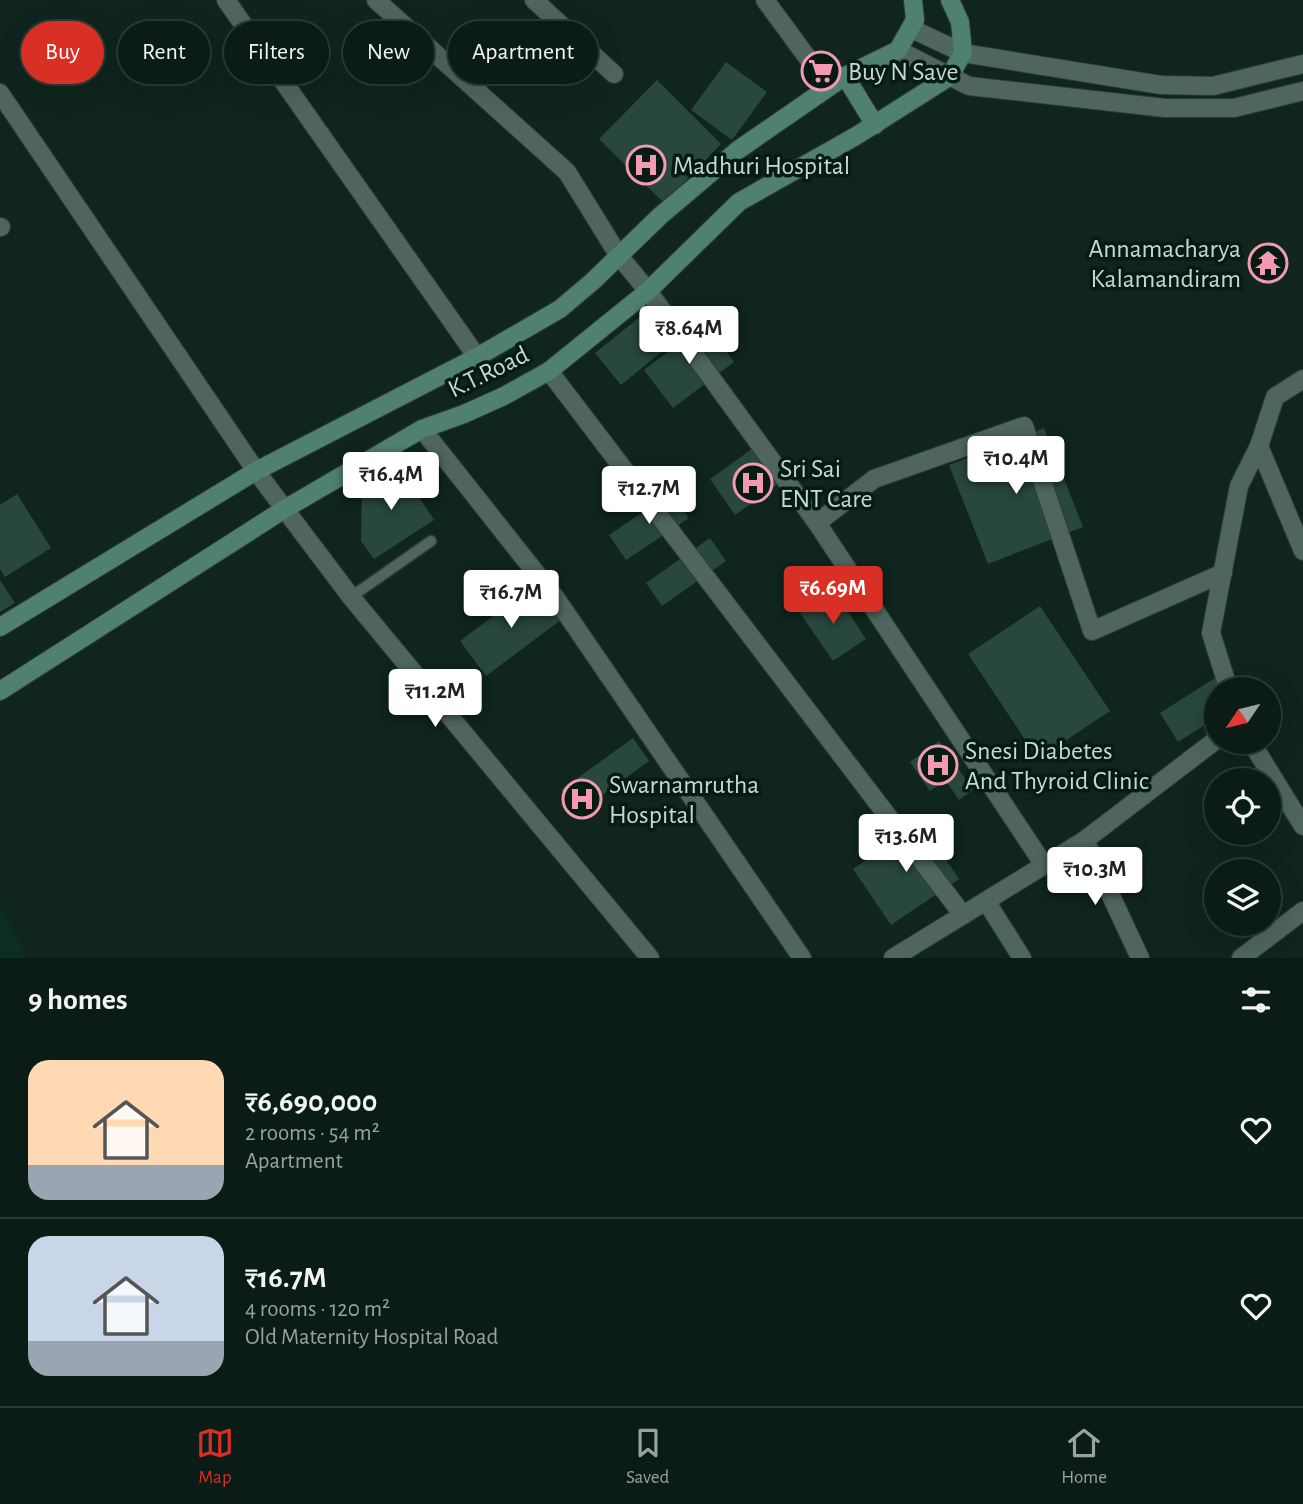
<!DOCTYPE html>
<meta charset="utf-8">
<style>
:root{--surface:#0b1c16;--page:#14251f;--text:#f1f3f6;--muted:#9aa1a1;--line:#2b3a35;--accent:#d93025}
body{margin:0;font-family:"Alegreya Sans",sans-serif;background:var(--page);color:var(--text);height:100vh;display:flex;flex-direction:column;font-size:26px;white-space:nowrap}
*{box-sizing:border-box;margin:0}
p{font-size:23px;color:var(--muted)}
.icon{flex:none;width:38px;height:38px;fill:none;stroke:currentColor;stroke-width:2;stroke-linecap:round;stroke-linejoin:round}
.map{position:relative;height:958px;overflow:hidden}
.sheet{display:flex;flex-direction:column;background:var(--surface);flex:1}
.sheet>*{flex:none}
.guide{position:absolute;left:21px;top:21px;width:700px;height:63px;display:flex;gap:14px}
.needle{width:46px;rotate:235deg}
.controls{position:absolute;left:1204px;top:677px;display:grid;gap:14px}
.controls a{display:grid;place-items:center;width:77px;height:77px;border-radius:50%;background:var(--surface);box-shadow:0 7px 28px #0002,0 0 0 2px var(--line);font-size:35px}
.price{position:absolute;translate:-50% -60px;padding:0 16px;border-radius:7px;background:#fff;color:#222;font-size:23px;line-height:46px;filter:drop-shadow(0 2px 4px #0008)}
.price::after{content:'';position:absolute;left:50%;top:42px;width:21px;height:16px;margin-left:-10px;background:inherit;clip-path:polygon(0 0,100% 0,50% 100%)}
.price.on{background:var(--accent);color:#fff}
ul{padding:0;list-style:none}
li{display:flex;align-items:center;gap:21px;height:175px;padding:0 28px}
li+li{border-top:2px solid var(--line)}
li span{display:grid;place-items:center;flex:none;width:196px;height:140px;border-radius:21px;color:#555}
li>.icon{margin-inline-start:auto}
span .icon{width:84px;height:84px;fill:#fffc;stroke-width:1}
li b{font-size:30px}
h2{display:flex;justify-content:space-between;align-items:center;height:84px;padding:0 28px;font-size:30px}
.chip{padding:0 24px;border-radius:32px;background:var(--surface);box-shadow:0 7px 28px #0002,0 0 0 2px var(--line);font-size:24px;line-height:63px}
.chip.on{background:var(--accent);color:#fff}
.dock{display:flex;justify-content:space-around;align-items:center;height:98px;border-top:2px solid var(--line);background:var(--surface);font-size:19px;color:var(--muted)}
.dock a{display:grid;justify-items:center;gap:4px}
.dock .on{color:var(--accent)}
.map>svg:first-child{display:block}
.built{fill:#0c2d23}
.building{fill:#28473d}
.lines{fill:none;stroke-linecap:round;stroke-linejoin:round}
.service-casing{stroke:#303e38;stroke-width:13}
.minor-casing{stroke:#303e38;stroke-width:20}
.tertiary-casing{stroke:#303e38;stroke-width:20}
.secondary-casing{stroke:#303e38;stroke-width:20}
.service{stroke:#4e665e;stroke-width:10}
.minor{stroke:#4e665e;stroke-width:18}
.tertiary{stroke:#4e665e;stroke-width:18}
.secondary{stroke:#4f8070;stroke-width:18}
.labels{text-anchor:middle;stroke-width:7;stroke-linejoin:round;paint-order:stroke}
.poi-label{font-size:26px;fill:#c9d7d1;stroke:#051c15;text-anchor:start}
.street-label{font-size:26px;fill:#c9d7d1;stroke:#051c15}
</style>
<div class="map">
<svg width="1303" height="958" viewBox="0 0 1303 958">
<rect width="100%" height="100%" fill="#0f251e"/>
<path class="built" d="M 0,905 L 28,958 L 0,958 Z"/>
<g class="building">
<path d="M 726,62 L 767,92 L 732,140 L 691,110 Z"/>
<path d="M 657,80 L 721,144 L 664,203 L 599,139 Z"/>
<path d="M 651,308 L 676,340 L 621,385 L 595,353 Z"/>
<path d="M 705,323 L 734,362 L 673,408 L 644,370 Z"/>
<path d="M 1044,428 L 1083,527 L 988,564 L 949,465 Z"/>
<path d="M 756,446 L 781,482 L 735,515 L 710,479 Z"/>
<path d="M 396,462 L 434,520 L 374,559 L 361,541 L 362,490 Z"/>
<path d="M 672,492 L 689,518 L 626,560 L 609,535 Z"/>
<path d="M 17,494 L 51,548 L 5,577 L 0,569 L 0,505 Z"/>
<path d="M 710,538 L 726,561 L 662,606 L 646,583 Z"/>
<path d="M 0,580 L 15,603 L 0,612 Z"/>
<path d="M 536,584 L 562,619 L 486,676 L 460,641 Z"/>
<path d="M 834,591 L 866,639 L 833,661 L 800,613 Z"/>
<path d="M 1040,606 L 1110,711 L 1038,759 L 968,654 Z"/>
<path d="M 1215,678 L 1222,690 L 1216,690 L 1216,718 L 1178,742 L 1160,713 Z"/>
<path d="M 633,738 L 649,761 L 578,813 L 561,790 Z"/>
<path d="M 939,741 L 973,790 L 959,800 L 945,780 L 930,791 L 910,762 Z"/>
<path d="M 921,823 L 959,879 L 891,925 L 853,869 Z"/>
</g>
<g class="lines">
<defs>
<path id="service" d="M 351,597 L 431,541"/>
<g id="minor">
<path d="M 226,0 L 477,357"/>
<path d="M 376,0 L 567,172 L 619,256 L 648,291 L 817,523 L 1044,865"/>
<path d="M 534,0 L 614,74"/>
<path d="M 765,0 L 829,87"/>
<path d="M 0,93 L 256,471"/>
<path d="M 0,227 L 1,227"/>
<path d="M 549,371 L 963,915"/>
<path d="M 422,429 L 555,597 L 802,958"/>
<path d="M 1259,446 L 1303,551"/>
<path d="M 817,523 L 874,479 L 1024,426 L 1092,631 L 1223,573"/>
<path d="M 1229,690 L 1211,633 L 1239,486 L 1259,446 L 1275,397 L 1303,379"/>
<path d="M 1251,742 L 1303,826"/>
<path d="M 1085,840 L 1140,958"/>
<path d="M 986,901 L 1022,958"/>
<path d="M 893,958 L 1085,840 L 1216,740"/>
<path d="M 1241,958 L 1303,911"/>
</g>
<g id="tertiary">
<path d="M 912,29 L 963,53 L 1161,85 L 1213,86 L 1303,64"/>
<path d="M 898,50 L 969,86 L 1165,108 L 1234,108 L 1303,91"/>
<path d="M 256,471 L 351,597 L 650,958"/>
</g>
<g id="secondary">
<path d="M 845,76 L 875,125"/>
<path d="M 0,627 L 256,471 L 477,357 L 560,309 L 593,281 L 660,216 L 738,150 L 845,76 L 898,50 L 915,20 L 913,0"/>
<path d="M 0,691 L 283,510 L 422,429 L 464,414 L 504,396 L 549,371 L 648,291 L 739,202 L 856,136 L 949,77 L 963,53 L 960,22 L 950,0"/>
</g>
</defs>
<use href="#service" class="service-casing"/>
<use href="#minor" class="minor-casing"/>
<use href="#tertiary" class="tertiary-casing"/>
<use href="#secondary" class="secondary-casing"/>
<use href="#service" class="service"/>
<use href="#minor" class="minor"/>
<use href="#tertiary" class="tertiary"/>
<use href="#secondary" class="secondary"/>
</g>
<defs>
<symbol id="supermarket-ring" viewBox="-11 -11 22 22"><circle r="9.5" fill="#051c15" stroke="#f29aaf" stroke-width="1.5"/><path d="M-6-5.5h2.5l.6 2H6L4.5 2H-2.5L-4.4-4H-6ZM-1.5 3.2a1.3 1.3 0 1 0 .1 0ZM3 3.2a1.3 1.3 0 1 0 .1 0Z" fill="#f29aaf"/></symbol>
<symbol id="hospital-ring" viewBox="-11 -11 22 22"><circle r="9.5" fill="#051c15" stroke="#f29aaf" stroke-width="1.5"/><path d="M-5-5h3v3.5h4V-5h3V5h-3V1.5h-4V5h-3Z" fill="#f29aaf"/></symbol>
<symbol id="temple-ring" viewBox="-11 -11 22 22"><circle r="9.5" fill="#051c15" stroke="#f29aaf" stroke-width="1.5"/><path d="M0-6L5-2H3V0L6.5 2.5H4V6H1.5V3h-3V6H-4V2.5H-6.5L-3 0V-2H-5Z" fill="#f29aaf"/></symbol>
</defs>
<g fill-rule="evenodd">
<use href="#supermarket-ring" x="799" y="49" width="44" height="44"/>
<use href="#hospital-ring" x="624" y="143" width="44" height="44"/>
<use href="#temple-ring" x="1246" y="241" width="44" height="44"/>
<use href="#hospital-ring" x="731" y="461" width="44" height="44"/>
<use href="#hospital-ring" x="916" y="743" width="44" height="44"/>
<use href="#hospital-ring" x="560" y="777" width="44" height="44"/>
</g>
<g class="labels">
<g class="poi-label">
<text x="848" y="80">Buy N Save</text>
<text x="673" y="174">Madhuri Hospital</text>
<text x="1241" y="257" text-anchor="end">Annamacharya<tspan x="1241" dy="30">Kalamandiram</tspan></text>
<text x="780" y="477">Sri Sai<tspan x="780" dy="30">ENT Care</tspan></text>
<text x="965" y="759">Snesi Diabetes<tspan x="965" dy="30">And Thyroid Clinic</tspan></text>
<text x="609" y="793">Swarnamrutha<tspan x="609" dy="30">Hospital</tspan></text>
</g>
<g class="street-label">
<text transform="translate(488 371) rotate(-26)" y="9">K.T.Road</text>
</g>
</g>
</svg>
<div class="controls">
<a><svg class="needle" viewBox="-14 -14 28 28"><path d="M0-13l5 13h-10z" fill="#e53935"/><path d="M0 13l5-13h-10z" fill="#9aa1a1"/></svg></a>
<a><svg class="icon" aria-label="locate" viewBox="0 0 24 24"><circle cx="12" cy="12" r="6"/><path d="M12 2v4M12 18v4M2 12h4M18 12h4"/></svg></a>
<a><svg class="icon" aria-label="layers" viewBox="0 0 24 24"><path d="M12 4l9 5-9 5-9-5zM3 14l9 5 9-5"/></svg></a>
</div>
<b class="price" style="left:689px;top:366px">₹8.64M</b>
<b class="price" style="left:1016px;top:496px">₹10.4M</b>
<b class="price" style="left:391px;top:512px">₹16.4M</b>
<b class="price" style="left:649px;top:526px">₹12.7M</b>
<b class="price on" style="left:833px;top:626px">₹6.69M</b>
<b class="price" style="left:511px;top:630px">₹16.7M</b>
<b class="price" style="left:435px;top:729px">₹11.2M</b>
<b class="price" style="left:906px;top:874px">₹13.6M</b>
<b class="price" style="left:1095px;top:907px">₹10.3M</b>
<div class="guide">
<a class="chip on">Buy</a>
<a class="chip">Rent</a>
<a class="chip">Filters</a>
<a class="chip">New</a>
<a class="chip">Apartment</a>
</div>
</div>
<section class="sheet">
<h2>9 homes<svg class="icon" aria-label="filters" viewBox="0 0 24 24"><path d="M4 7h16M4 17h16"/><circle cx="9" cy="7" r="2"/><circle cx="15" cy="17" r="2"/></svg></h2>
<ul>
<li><span style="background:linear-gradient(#ffd9b3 75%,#9aa5b1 0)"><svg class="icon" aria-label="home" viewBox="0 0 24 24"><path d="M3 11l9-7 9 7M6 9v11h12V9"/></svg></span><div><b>₹6,690,000</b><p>2 rooms · 54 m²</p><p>Apartment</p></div><svg class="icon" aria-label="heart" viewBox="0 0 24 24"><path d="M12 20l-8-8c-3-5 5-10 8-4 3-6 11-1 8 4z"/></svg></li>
<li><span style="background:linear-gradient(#c9d6e8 75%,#9aa5b1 0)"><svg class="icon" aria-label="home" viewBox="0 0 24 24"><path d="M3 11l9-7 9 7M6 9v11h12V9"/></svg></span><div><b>₹16.7M</b><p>4 rooms · 120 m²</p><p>Old Maternity Hospital Road</p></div><svg class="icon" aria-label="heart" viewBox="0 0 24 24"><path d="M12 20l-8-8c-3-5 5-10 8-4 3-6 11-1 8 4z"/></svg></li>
</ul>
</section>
<nav class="dock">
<a class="on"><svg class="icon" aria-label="map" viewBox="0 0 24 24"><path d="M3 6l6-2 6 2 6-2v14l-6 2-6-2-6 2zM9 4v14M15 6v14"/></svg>Map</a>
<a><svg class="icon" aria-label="saved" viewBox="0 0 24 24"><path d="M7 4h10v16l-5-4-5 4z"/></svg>Saved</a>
<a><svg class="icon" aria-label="home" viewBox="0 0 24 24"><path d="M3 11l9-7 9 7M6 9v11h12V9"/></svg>Home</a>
</nav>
